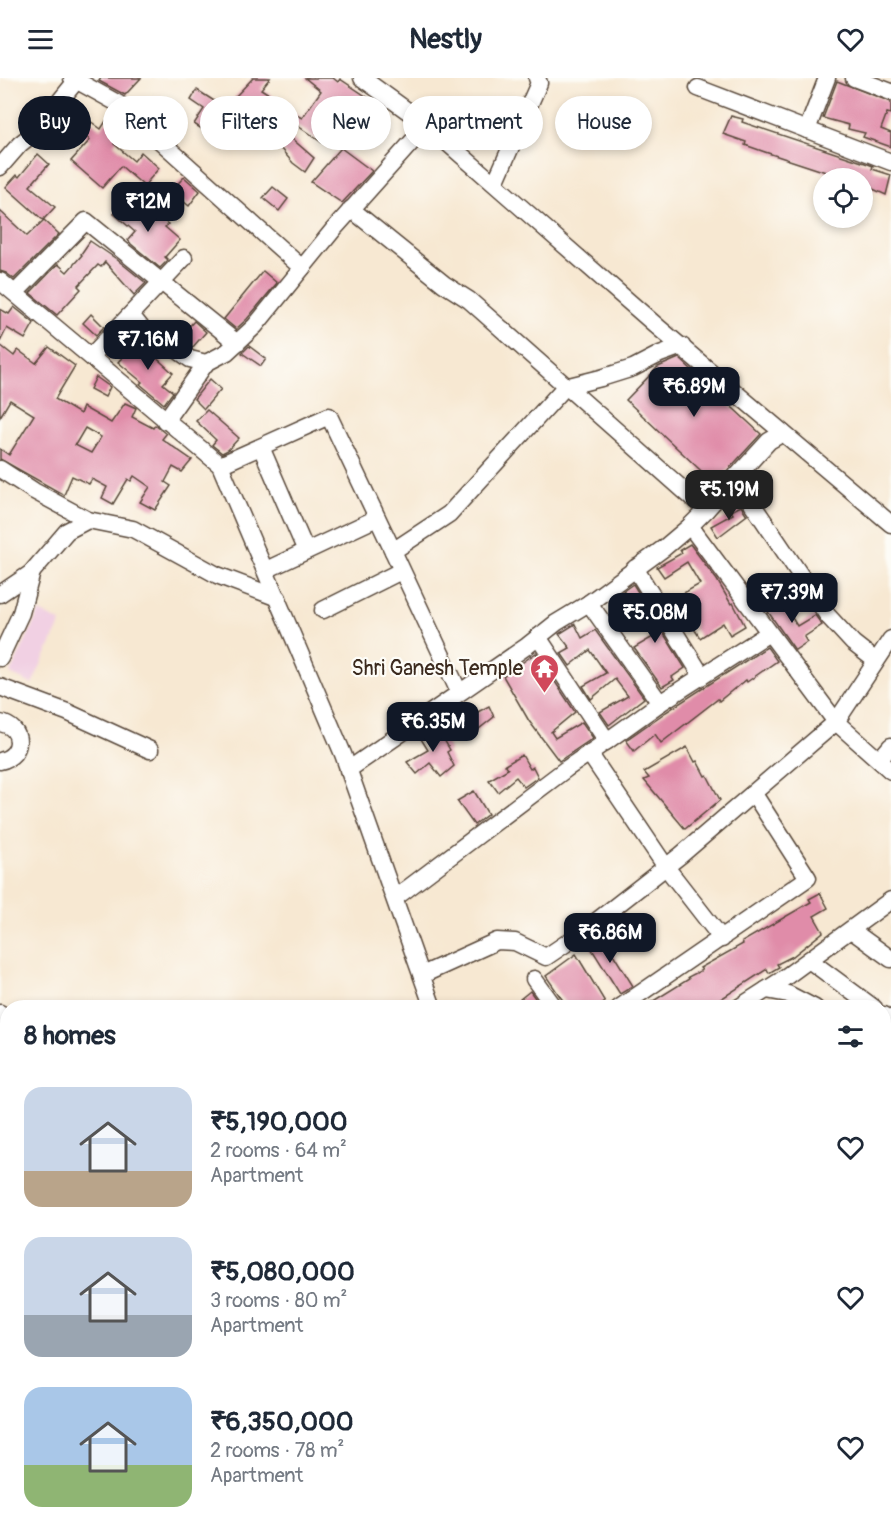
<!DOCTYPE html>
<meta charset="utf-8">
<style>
:root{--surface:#fff;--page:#f2f2f3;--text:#1f2937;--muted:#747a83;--accent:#111827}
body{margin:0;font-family:Pangolin,sans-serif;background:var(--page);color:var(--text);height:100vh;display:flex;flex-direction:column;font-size:22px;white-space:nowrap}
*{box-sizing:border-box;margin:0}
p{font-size:20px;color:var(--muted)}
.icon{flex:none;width:33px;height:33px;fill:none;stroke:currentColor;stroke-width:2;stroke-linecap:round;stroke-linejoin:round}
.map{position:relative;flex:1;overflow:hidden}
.panel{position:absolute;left:0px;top:922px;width:891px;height:536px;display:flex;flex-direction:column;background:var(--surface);border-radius:24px 24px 0 0;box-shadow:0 3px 9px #0003}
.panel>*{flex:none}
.hud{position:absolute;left:18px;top:18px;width:855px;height:54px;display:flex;gap:12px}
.controls{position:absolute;left:813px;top:90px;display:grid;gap:12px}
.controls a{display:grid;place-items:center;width:60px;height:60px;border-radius:50%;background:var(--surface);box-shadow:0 3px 9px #0003;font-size:30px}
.price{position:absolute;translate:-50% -51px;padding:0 14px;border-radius:12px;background:var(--accent);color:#fff;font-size:20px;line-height:39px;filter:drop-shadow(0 2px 3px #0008)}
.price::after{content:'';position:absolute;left:50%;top:36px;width:18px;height:14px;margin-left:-9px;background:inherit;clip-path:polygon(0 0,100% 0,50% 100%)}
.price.active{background:#222;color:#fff}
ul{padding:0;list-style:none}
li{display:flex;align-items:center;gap:18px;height:150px;padding:0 24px}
li span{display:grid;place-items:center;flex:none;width:168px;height:120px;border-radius:18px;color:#555}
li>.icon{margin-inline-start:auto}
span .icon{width:72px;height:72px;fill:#fffc;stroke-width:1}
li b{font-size:26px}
h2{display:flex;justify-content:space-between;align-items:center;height:72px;padding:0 24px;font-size:26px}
.tag{padding:0 21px;border-radius:27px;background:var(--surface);box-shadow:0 3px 9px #0003;font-size:21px;line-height:54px}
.tag.active{background:var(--accent);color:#fff}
header{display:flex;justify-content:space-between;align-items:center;height:78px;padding:0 24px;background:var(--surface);font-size:27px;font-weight:700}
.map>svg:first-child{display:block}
.built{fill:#f1d0e3}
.building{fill:#e08ca9;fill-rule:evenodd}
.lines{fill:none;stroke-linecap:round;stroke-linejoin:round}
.minor-casing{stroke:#574639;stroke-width:19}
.minor{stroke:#fff;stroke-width:16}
.labels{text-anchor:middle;stroke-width:4.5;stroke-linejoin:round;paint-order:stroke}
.poi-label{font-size:21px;fill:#3b2a1e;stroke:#fdfcf7;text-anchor:end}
</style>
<header><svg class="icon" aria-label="menu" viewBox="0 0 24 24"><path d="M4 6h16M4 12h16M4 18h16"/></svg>Nestly<svg class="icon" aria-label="heart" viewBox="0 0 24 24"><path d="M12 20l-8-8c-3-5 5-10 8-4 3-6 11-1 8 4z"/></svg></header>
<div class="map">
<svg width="891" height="1457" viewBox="0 0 891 1457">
<rect width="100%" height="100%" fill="#fdfcf7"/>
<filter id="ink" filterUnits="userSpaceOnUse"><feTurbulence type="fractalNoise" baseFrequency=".0167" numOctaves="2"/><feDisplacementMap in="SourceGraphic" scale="12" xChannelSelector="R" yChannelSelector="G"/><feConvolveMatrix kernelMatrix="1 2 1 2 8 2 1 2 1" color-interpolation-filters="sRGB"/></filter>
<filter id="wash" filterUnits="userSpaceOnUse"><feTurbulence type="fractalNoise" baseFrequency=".008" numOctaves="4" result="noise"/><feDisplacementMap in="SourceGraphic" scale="24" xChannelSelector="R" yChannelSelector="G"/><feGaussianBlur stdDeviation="1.35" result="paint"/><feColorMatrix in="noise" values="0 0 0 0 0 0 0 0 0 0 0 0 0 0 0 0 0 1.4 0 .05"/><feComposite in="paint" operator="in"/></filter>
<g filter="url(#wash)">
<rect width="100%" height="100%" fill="#f7e8d2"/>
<path class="built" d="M 39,534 L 61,544 L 32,606 L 10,596 Z"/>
<g id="blocks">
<g class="building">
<path d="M 101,0 L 141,0 L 125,17 L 99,3 Z"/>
<path d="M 253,0 L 270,0 L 261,11 L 283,25 L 277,34 L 274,32 L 268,40 L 314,80 L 305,94 L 293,85 L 280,70 L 247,41 L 251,36 L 234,20 Z"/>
<path d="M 305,0 L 333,0 L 338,4 L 340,1 L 370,21 L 352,41 L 339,32 L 327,50 L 332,54 L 324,66 L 282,37 L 285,31 L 302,40 L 321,13 Z"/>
<path d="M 837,3 L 891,24 L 891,36 L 887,35 L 881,51 L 891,55 L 891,69 L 863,59 L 865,55 L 848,51 L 849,47 L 823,40 Z"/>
<path d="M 197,12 L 219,26 L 209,41 L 222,50 L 216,60 L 194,46 L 204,31 L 191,22 Z"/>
<path d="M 75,32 L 101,51 L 106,43 L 122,55 L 114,66 L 134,83 L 141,74 L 159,90 L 144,108 L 121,88 L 102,110 L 71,83 L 90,62 L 66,44 Z"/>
<path d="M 731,38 L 743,41 L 742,44 L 868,86 L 873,88 L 872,91 L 891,97 L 886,117 L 862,106 L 862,100 L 844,100 L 765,74 L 745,67 L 746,64 L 723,56 Z"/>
<path d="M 341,70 L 372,93 L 342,125 L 311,104 Z"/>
<path d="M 38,76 L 49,86 L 30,108 L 55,129 L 43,142 L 6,109 L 17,97 L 19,99 Z"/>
<path d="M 184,99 L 200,113 L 189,128 L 171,113 Z"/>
<path d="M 273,109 L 288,121 L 279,133 L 263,120 Z"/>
<path d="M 127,121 L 150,140 L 153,135 L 168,146 L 165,149 L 180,162 L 165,179 L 168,182 L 160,190 L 131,166 L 128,162 L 135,154 L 114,136 Z"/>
<path d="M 0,133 L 27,158 L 44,142 L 59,156 L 14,201 L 6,195 L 0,193 Z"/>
<path d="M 90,163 L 115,180 L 146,205 L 134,217 L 105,184 L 101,189 L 98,187 L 78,208 L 81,211 L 57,237 L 30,215 L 58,186 L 67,194 L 82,177 L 81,176 Z"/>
<path d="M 263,193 L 277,205 L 247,241 L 236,251 L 224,241 Z"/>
<path d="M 14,229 L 34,245 L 25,261 L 7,250 L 0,264 L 0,231 L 9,236 Z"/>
<path d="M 91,236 L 104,249 L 96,257 L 83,245 Z"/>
<path d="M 194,243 L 206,254 L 192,270 L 180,259 Z"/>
<path d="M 138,263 L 173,295 L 163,306 L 173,314 L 164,326 L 140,306 L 142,304 L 118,284 Z"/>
<path d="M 0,267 L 14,278 L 18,272 L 36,285 L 49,269 L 75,288 L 55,321 L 80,336 L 83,329 L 111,345 L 125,325 L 136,330 L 132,339 L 153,350 L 155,347 L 166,356 L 162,361 L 192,382 L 182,394 L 173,389 L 165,404 L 171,408 L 155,432 L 140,424 L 150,409 L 134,398 L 131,403 L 128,401 L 113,426 L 102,420 L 107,409 L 92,401 L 89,406 L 72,398 L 64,417 L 0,381 L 0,371 L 9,377 L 34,337 L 10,322 L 0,339 ZM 85,350 L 101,359 L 91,375 L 75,367 Z"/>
<path d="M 249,268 L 266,281 L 261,288 L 242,275 Z"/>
<path d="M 679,280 L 761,356 L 715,406 L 626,322 L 658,289 Z"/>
<path d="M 96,299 L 110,309 L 105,319 L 90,311 Z"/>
<path d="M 210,301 L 221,311 L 204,331 L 194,321 Z"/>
<path d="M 207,332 L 239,360 L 228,372 L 222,375 L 212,367 L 216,362 L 196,343 Z"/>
<path d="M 741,428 L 747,437 L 718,459 L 711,448 L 733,436 L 731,433 Z"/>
<path d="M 690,466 L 717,502 L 731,526 L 733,525 L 745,548 L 730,557 L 723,545 L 700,560 L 693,549 L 695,548 L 683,529 L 680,531 L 673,521 L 700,506 L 687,484 L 664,499 L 657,489 L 682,475 L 680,472 Z"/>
<path d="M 633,506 L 685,590 L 672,599 L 674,602 L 662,609 L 634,570 L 653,559 L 623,513 Z"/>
<path d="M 780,520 L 797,548 L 815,537 L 822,547 L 804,559 L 807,564 L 795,572 L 764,528 Z"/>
<path d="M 575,546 L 582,560 L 595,552 L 644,620 L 609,647 L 600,634 L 628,618 L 615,601 L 591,621 L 583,608 L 606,595 L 590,572 L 570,588 L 561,575 L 570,570 L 559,556 Z"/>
<path d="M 767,569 L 777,583 L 747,604 L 746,602 L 735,611 L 735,610 L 719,623 L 718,621 L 661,665 L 655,656 L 634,673 L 626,662 L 666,634 Z"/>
<path d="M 536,575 L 575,634 L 551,654 L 555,660 L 582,644 L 593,660 L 559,683 L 529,643 L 503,598 Z"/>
<path d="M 489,628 L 494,639 L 465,662 L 456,650 L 474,640 L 472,637 Z"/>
<path d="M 435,646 L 450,672 L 447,674 L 454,688 L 441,699 L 430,685 L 417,696 L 407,684 L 428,672 L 418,656 Z"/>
<path d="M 687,669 L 695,684 L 697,683 L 705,698 L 707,697 L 720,722 L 685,751 L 644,702 L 649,700 L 644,694 Z"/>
<path d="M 522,677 L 530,691 L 533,689 L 538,699 L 524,709 L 516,699 L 498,714 L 489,702 L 508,691 L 505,687 Z"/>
<path d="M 474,713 L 488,736 L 474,747 L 457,723 Z"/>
<path d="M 820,815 L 828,830 L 814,838 L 823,854 L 793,878 L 777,886 L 779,889 L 769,895 L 767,891 L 707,930 L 642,930 L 689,901 L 688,899 L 702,892 L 700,890 L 743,866 L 742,864 L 811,824 L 809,821 Z"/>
<path d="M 600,855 L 633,908 L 620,916 L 588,865 Z"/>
<path d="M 576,876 L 605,924 L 597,930 L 591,930 L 588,926 L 582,930 L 565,930 L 564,924 L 546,898 Z"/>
<path d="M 530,913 L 542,930 L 509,930 Z"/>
</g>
</g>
</g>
<g filter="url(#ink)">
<use href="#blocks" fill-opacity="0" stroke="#574639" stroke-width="1.5"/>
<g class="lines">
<defs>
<g id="minor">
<path d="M 72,0 L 119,26 L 302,190"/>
<path d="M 362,0 L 427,47 L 659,250 L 891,446"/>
<path d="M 854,0 L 891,14"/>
<path d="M 698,10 L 891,84"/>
<path d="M 807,52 L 827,0"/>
<path d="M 0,89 L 20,66 L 34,55 L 76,3"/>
<path d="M 495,105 L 539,5 L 537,0"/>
<path d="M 351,131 L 444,206 L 469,222 L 706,432 L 769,363 L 783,355"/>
<path d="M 0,203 L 220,387 L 343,676 L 433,930"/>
<path d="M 15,215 L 86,143 L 237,265"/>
<path d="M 131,237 L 147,257 L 160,267 L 176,271 L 190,281 L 206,285 L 227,274 L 255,248 L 333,152 L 427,47"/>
<path d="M 91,278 L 184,180"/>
<path d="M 165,343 L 206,285"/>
<path d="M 261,369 L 306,473"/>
<path d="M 220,387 L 329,338 L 393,473 L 449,436 L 565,309 L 601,300 L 633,290 L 660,276 L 682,268"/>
<path d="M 0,391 L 34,413 L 88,442"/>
<path d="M 734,399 L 828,538 L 853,565 L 876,583"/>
<path d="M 690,448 L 836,644 L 891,693"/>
<path d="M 393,473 L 459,614"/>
<path d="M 635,490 L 702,598"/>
<path d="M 266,492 L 377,440"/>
<path d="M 0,516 L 31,495 L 67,453 L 88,442 L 133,451 L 217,497 L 278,520"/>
<path d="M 589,525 L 660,625"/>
<path d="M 323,532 L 401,493"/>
<path d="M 538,559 L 607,663 L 660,625 L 769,555"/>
<path d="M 0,580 L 21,535 L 32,494"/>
<path d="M 0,609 L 67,634 L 150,672"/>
<path d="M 0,645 C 24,649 24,678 0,683"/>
<path d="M 589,675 L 666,789 L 722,861"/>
<path d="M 879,682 L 891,668"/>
<path d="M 348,692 L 527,568 L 556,545 L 589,525 L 664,470 L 690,448 L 706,432"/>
<path d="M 395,820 L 566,691 L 607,663"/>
<path d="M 851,852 L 891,881"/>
<path d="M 809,882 L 874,930"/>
<path d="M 422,897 L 497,863 L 515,864 L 546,879 L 580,856 L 681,777 L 836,644 L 891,561"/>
<path d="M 534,901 L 555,930"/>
<path d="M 766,912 L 788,916 L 815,930"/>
<path d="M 619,930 L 808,800 L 754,716"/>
<path d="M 738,930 L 780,903 L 891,822"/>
<path d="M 0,935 L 8,949"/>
<path d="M 884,937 L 891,942"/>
<path d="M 0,962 L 8,974"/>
<path d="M 884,994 L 891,997"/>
<path d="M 884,1036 L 891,1027"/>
<path d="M 884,1130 L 891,1135"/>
<path d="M 884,1187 L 891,1192"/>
<path d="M 884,1243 L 891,1248"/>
<path d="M 884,1287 L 891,1276"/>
<path d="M 884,1376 L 891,1382"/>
<path d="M 333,1450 L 338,1457"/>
<path d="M 349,1450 L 354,1457"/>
<path d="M 757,1457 L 762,1450"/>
<path d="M 883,1457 L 891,1447"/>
</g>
</defs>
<use href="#minor" class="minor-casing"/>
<use href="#minor" class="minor"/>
</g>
</g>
<defs>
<symbol id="temple-pin" viewBox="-11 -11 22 30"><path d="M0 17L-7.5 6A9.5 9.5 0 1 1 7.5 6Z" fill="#d1495b" stroke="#fdfcf7"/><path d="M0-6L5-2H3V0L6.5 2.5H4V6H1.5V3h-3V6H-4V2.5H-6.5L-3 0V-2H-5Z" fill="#fff"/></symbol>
</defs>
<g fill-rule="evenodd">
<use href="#temple-pin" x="528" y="574" width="33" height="45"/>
</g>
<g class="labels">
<g class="poi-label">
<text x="523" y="597">Shri Ganesh Temple</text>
</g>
</g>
</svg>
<div class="controls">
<a><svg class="icon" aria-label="locate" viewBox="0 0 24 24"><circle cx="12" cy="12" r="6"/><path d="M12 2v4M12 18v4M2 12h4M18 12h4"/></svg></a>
</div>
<b class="price" style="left:148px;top:155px">₹12M</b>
<b class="price" style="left:148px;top:293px">₹7.16M</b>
<b class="price" style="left:694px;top:340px">₹6.89M</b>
<b class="price active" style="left:729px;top:443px">₹5.19M</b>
<b class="price" style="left:792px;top:546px">₹7.39M</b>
<b class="price" style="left:655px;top:566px">₹5.08M</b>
<b class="price" style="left:433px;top:675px">₹6.35M</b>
<b class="price" style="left:610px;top:886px">₹6.86M</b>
<div class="hud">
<a class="tag active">Buy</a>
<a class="tag">Rent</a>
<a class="tag">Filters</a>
<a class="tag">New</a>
<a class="tag">Apartment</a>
<a class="tag">House</a>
</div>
<section class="panel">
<h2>8 homes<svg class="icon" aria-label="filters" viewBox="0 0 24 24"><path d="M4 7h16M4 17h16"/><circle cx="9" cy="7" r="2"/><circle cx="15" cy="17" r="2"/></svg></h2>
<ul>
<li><span style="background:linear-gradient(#c9d6e8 70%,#b9a48a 0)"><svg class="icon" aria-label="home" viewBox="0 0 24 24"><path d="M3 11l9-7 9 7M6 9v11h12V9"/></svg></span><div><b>₹5,190,000</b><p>2 rooms · 64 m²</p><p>Apartment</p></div><svg class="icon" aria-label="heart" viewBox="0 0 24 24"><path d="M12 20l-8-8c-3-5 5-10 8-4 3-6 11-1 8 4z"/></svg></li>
<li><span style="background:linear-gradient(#c9d6e8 65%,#9aa5b1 0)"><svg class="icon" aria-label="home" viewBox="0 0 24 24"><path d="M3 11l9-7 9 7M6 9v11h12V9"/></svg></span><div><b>₹5,080,000</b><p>3 rooms · 80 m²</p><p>Apartment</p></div><svg class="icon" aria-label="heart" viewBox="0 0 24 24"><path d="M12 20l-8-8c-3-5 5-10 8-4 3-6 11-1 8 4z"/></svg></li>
<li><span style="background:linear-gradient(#a9c7e8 65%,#8fb573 0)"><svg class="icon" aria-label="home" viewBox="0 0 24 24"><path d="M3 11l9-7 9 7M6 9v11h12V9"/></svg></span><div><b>₹6,350,000</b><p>2 rooms · 78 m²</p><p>Apartment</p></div><svg class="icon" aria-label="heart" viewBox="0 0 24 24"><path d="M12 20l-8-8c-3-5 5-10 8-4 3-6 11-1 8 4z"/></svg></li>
</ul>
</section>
</div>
